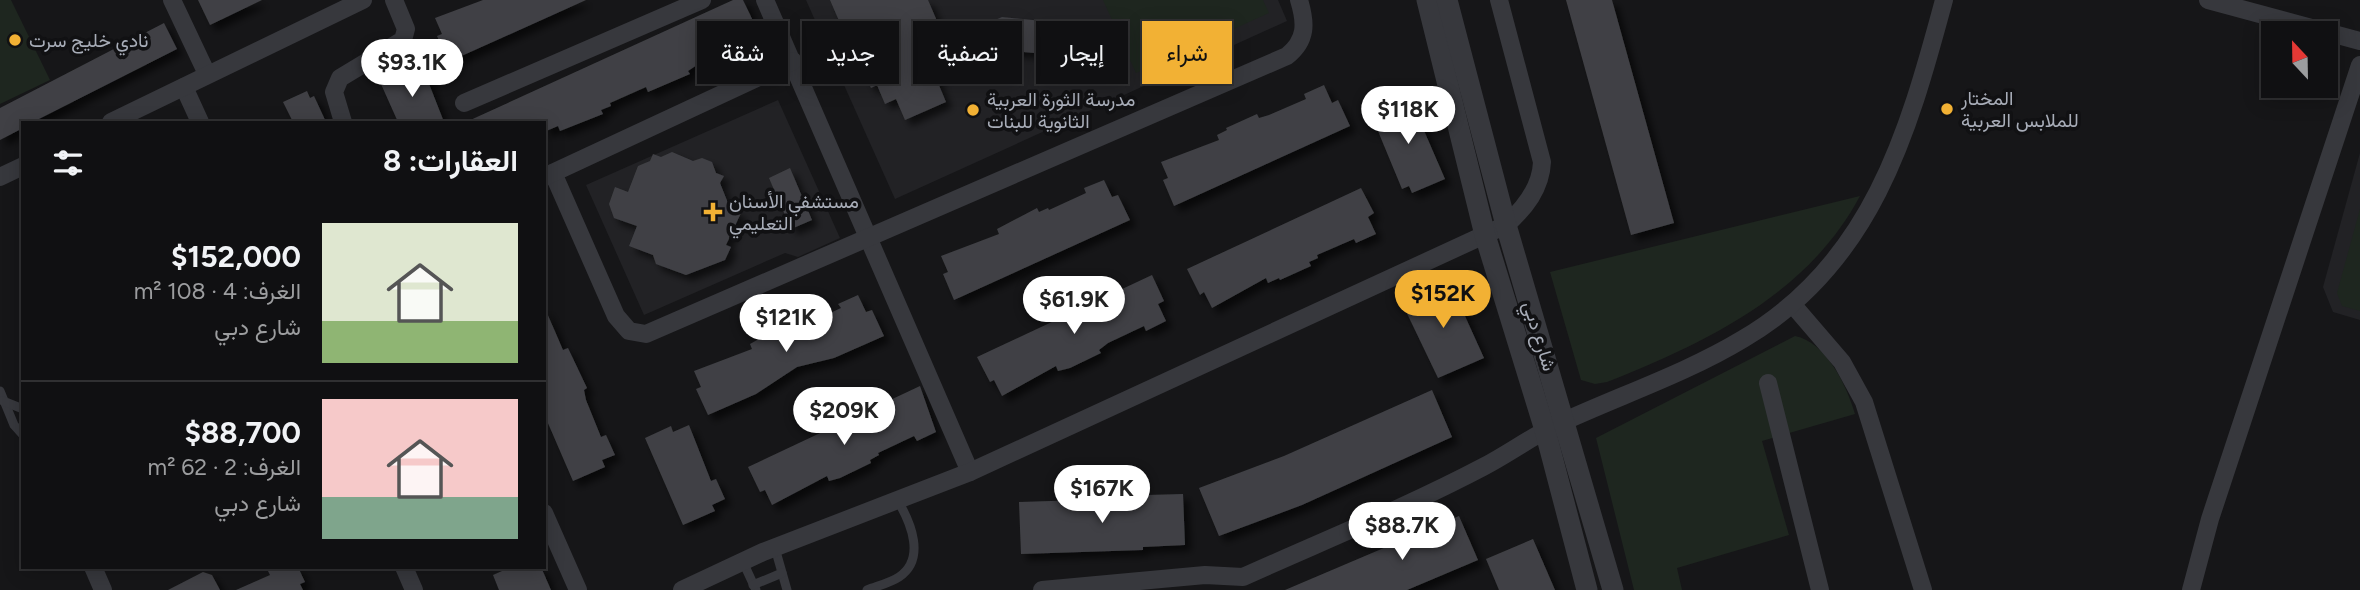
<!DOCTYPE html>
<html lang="ar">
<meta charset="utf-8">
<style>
:root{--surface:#101012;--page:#19191b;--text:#f1f3f6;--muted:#9c9d9f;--line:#303032;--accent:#f2b134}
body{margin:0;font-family:Figtree,Vazirmatn,sans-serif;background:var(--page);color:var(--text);direction:rtl;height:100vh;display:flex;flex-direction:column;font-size:26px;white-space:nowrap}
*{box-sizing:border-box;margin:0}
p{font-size:23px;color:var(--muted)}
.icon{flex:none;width:38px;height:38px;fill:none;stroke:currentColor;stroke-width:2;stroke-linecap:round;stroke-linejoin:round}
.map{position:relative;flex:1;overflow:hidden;direction:ltr}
.details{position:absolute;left:21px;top:121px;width:525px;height:448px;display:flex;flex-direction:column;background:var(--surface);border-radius:0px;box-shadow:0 4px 18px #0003,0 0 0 2px var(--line);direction:rtl}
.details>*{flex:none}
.banner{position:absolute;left:567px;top:21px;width:665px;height:63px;direction:rtl;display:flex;gap:14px}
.needle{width:46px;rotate:338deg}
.fabs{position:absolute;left:2261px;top:21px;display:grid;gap:14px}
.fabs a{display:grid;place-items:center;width:77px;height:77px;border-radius:0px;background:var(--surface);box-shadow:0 4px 18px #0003,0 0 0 2px var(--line);font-size:35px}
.price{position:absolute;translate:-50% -60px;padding:0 16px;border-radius:24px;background:#fff;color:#222;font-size:23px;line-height:46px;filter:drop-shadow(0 2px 4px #0008)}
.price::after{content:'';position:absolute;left:50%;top:42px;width:21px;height:16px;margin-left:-10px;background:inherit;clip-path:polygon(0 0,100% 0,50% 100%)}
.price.active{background:var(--accent);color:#111}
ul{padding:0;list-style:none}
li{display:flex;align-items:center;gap:21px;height:175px;padding:0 28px}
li+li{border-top:2px solid var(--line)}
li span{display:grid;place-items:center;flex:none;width:196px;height:140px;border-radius:0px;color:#555}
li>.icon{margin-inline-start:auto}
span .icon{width:84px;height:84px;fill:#fffc;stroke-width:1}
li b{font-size:30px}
h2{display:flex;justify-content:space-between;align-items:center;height:84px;padding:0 28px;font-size:30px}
.chip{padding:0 24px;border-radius:0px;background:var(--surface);box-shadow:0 4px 18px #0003,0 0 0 2px var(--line);font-size:24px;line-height:63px}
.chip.active{background:var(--accent);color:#111}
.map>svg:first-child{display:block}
.built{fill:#222225}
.green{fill:#1e261f}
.building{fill:#404145;filter:url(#shadow)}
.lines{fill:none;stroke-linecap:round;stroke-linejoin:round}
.service{stroke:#37383d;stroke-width:9}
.minor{stroke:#37383d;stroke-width:18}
.tertiary{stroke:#37383d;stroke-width:21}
.poi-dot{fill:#f2b134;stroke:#111113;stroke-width:2.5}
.labels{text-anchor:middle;stroke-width:7;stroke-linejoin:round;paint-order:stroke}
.poi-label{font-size:19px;fill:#a8adb8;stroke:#111113;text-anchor:start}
.street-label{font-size:19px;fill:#a8adb8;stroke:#111113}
</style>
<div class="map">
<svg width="2360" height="590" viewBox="0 0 2360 590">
<defs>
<filter id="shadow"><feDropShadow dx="6" dy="6" stdDeviation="3.5" flood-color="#0009"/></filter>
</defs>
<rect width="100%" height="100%" fill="#161618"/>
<g class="built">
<path d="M 806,0 L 1278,0 L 1287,21 L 895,199 Z"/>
<path d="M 778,100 L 840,238 L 798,257 L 785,253 L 644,315 L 586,185 Z"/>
<path d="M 2360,153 L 2360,320 L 2333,312 L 2323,287 Z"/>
</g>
<g class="green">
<path d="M 0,0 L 11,0 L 50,80 L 0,104 Z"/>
<path d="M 1103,0 L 1263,0 L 1269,13 L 1136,73 Z"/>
<path d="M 1860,196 C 1807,295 1707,342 1607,382 L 1595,384 L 1581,380 L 1550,272 Z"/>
<path d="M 2360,209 L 2360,311 L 2342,306 L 2337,293 Z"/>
<path d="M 1795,336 C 1826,342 1847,386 1855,414 L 1762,441 L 1789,535 L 1677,568 L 1682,590 L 1634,590 L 1596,438 Z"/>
</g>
<g class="building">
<path d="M 198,0 L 262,0 L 210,25 Z"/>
<path d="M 483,0 L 586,0 L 448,62 L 437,36 L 442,34 L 435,18 Z"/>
<path d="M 733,0 L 743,0 L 756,27 L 750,30 L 755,43 L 735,52 L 733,47 L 697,65 L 688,71 L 690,74 L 648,92 L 646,87 L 610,103 L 611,106 L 601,110 L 603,114 L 560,131 L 558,126 L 544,132 L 544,122 L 466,122 Z"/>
<path d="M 830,0 L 928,0 L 946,42 L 1002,17 L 1093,26 L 1090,58 L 1001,50 L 936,78 L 946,102 L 905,120 L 896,99 L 885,104 L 877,85 L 871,88 L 861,66 L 855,68 L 837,26 L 840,23 Z"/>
<path d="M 1566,0 L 1612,0 L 1674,223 L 1631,235 Z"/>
<path d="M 164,23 L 177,49 L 33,122 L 23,122 L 23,128 L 0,140 L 0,108 Z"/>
<path d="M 424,71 L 444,122 L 398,122 L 381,84 L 407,73 L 409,77 Z"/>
<path d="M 1324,85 L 1332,103 L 1338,100 L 1350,126 L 1174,206 L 1163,180 L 1168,178 L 1161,162 L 1219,140 L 1217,135 L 1227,130 L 1226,128 L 1257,114 L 1259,118 L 1269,115 L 1306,99 L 1304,94 Z"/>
<path d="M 307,91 L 310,98 L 314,96 L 326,122 L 293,122 L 283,102 Z"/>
<path d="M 1409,96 L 1445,179 L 1412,193 L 1409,186 L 1402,189 L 1373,119 L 1381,116 L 1378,109 Z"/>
<path d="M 672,152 L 693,161 L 702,158 L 712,162 L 716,173 L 724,176 L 720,183 L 730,208 L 741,213 L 726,245 L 731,247 L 725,260 L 686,275 L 656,264 L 653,255 L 629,246 L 637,226 L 614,218 L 609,204 L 615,187 L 628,192 L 638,166 L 650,161 L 653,154 L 661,157 Z"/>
<path d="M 790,168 L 812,220 L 791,229 L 769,178 Z"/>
<path d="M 1104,180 L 1112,197 L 1118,195 L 1130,220 L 954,300 L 943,274 L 948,272 L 941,256 L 999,234 L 997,229 L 1037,208 L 1039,212 L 1048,208 L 1049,210 L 1086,193 L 1084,188 Z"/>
<path d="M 1361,188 L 1374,213 L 1368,217 L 1376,234 L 1356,243 L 1354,239 L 1317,255 L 1318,258 L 1309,262 L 1311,266 L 1280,280 L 1279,278 L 1268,283 L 1266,278 L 1212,308 L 1204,292 L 1200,295 L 1187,269 Z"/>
<path d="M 1152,275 L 1164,301 L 1158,304 L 1166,321 L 1146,331 L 1144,326 L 1108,343 L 1099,350 L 1101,353 L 1070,368 L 1058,371 L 1056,366 L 1002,396 L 994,380 L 990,382 L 977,357 Z"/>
<path d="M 1450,283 L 1484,358 L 1438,378 L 1402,303 Z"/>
<path d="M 858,295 L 866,312 L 872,310 L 884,336 L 834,358 L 797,367 L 756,394 L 708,415 L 696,389 L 701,387 L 694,371 L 752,349 L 750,344 L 775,330 L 792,323 L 793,327 L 803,323 L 804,325 L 841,308 L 838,304 Z"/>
<path d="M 544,306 L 563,350 L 568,348 L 587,388 L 584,390 L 586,400 L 601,437 L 606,435 L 615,455 L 602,460 L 605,467 L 573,481 L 544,414 Z"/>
<path d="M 920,386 L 936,432 L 917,441 L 914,436 L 878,453 L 879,455 L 870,460 L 871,463 L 840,478 L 829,481 L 827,476 L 772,505 L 765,490 L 760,492 L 748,467 Z"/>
<path d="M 1432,390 L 1452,437 L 1302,505 L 1219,536 L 1199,488 L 1284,456 Z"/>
<path d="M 689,425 L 711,481 L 716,479 L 725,499 L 712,505 L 715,511 L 683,525 L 645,438 L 671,426 L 673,432 Z"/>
<path d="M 1183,494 L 1185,545 L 1143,547 L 1143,550 L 1021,554 L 1019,502 L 1146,498 L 1146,495 Z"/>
<path d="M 1459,516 L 1478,560 L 1407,590 L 1285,590 Z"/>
<path d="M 1533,539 L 1555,590 L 1499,590 L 1486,559 Z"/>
<path d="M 266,567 L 298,567 L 305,582 L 300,584 L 303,590 L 236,590 L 270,575 Z"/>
<path d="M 511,567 L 541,567 L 551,590 L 499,590 L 493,575 Z"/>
<path d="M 203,572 L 212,575 L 220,590 L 168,590 Z"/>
</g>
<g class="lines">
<g class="service">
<path d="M 0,391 L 14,425 L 23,435"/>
<path d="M 3,401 L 23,409"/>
<path d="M 775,548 L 787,590"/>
<path d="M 743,562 L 756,590"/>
<path d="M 753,585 L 782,573"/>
<path d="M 867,590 C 877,586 890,583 899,577 C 926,559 911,523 898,501"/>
</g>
<g class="minor">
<path d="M 172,0 L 207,74"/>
<path d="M 765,0 L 970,472"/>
<path d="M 2208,0 L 2360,41"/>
<path d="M 184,87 L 200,122"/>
<path d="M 464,103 L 702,0"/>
<path d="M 111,122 L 363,0"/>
<path d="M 343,122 L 334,92 L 340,78 L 403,40 L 406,29 L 394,0"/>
<path d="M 553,173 L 616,316 L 629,331 L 646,334 L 1287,56 C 1307,40 1306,23 1299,0"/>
<path d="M 0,177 L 23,166"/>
<path d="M 544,177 L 793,61"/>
<path d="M 1793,305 L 1842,362 L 1864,402 L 1923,590"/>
<path d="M 1768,383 L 1820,590"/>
<path d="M 544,513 L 578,590"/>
<path d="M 93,567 L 103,590"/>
<path d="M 404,567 L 414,590"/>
<path d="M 682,590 L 763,552 L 970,472 L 1506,225 C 1525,208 1541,188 1542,162 L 1499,0"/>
<path d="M 1042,590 L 1205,575 L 1243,577 C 1323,541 1405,508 1483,467 C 1508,454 1531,437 1556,425 C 1618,396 1685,374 1743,339 C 1871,264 1908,134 1944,0"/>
<path d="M 2191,590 L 2210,519 L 2360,65"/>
</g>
<g class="tertiary">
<path d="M 1427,0 L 1485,235 L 1545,430 L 1587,590"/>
<path d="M 1447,0 L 1506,225 L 1613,590"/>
</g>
</g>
<g class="poi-dot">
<circle cx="15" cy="40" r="7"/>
<circle cx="1947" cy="109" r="7"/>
<circle cx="973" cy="110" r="7"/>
<path d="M709.5 201.5h7v7h7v7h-7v7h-7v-7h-7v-7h7z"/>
</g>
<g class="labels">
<g class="poi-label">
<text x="29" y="47">نادي خليج سرت</text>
<text x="1961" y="105">المختار<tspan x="1961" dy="22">للملابس العربية</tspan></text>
<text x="987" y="106">مدرسة الثورة العربية<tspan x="987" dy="22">الثانوية للبنات</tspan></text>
<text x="729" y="208">مستشفي الأسنان<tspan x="729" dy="22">التعليمي</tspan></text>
</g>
<g class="street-label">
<text transform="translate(1540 336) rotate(73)" y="7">شارع دبي</text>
</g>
</g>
</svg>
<div class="fabs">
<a><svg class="needle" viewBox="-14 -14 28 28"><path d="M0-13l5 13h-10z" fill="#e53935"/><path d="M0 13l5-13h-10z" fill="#9c9d9f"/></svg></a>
</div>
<b class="price" style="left:412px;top:99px">$93.1K</b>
<b class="price" style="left:1408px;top:146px">$118K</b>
<b class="price active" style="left:1443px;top:330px">$152K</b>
<b class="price" style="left:1074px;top:336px">$61.9K</b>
<b class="price" style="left:786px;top:354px">$121K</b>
<b class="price" style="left:844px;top:447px">$209K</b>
<b class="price" style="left:1102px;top:525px">$167K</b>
<b class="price" style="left:1402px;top:562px">$88.7K</b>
<div class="banner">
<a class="chip active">شراء</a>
<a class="chip">إيجار</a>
<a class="chip">تصفية</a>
<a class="chip">جديد</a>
<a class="chip">شقة</a>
</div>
<section class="details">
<h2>العقارات: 8<svg class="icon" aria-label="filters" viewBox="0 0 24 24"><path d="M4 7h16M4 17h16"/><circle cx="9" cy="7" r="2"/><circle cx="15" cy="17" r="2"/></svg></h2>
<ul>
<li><span style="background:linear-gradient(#dfe7d0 70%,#8fb573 0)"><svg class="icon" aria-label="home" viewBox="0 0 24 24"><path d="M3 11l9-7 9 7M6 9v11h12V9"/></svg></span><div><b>$152,000</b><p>الغرف: 4 · 108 m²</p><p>شارع دبي</p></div></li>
<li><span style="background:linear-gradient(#f6c9c9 70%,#7fa58c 0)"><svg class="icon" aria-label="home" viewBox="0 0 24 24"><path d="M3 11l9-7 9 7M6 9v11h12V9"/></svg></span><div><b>$88,700</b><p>الغرف: 2 · 62 m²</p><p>شارع دبي</p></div></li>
</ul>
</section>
</div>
